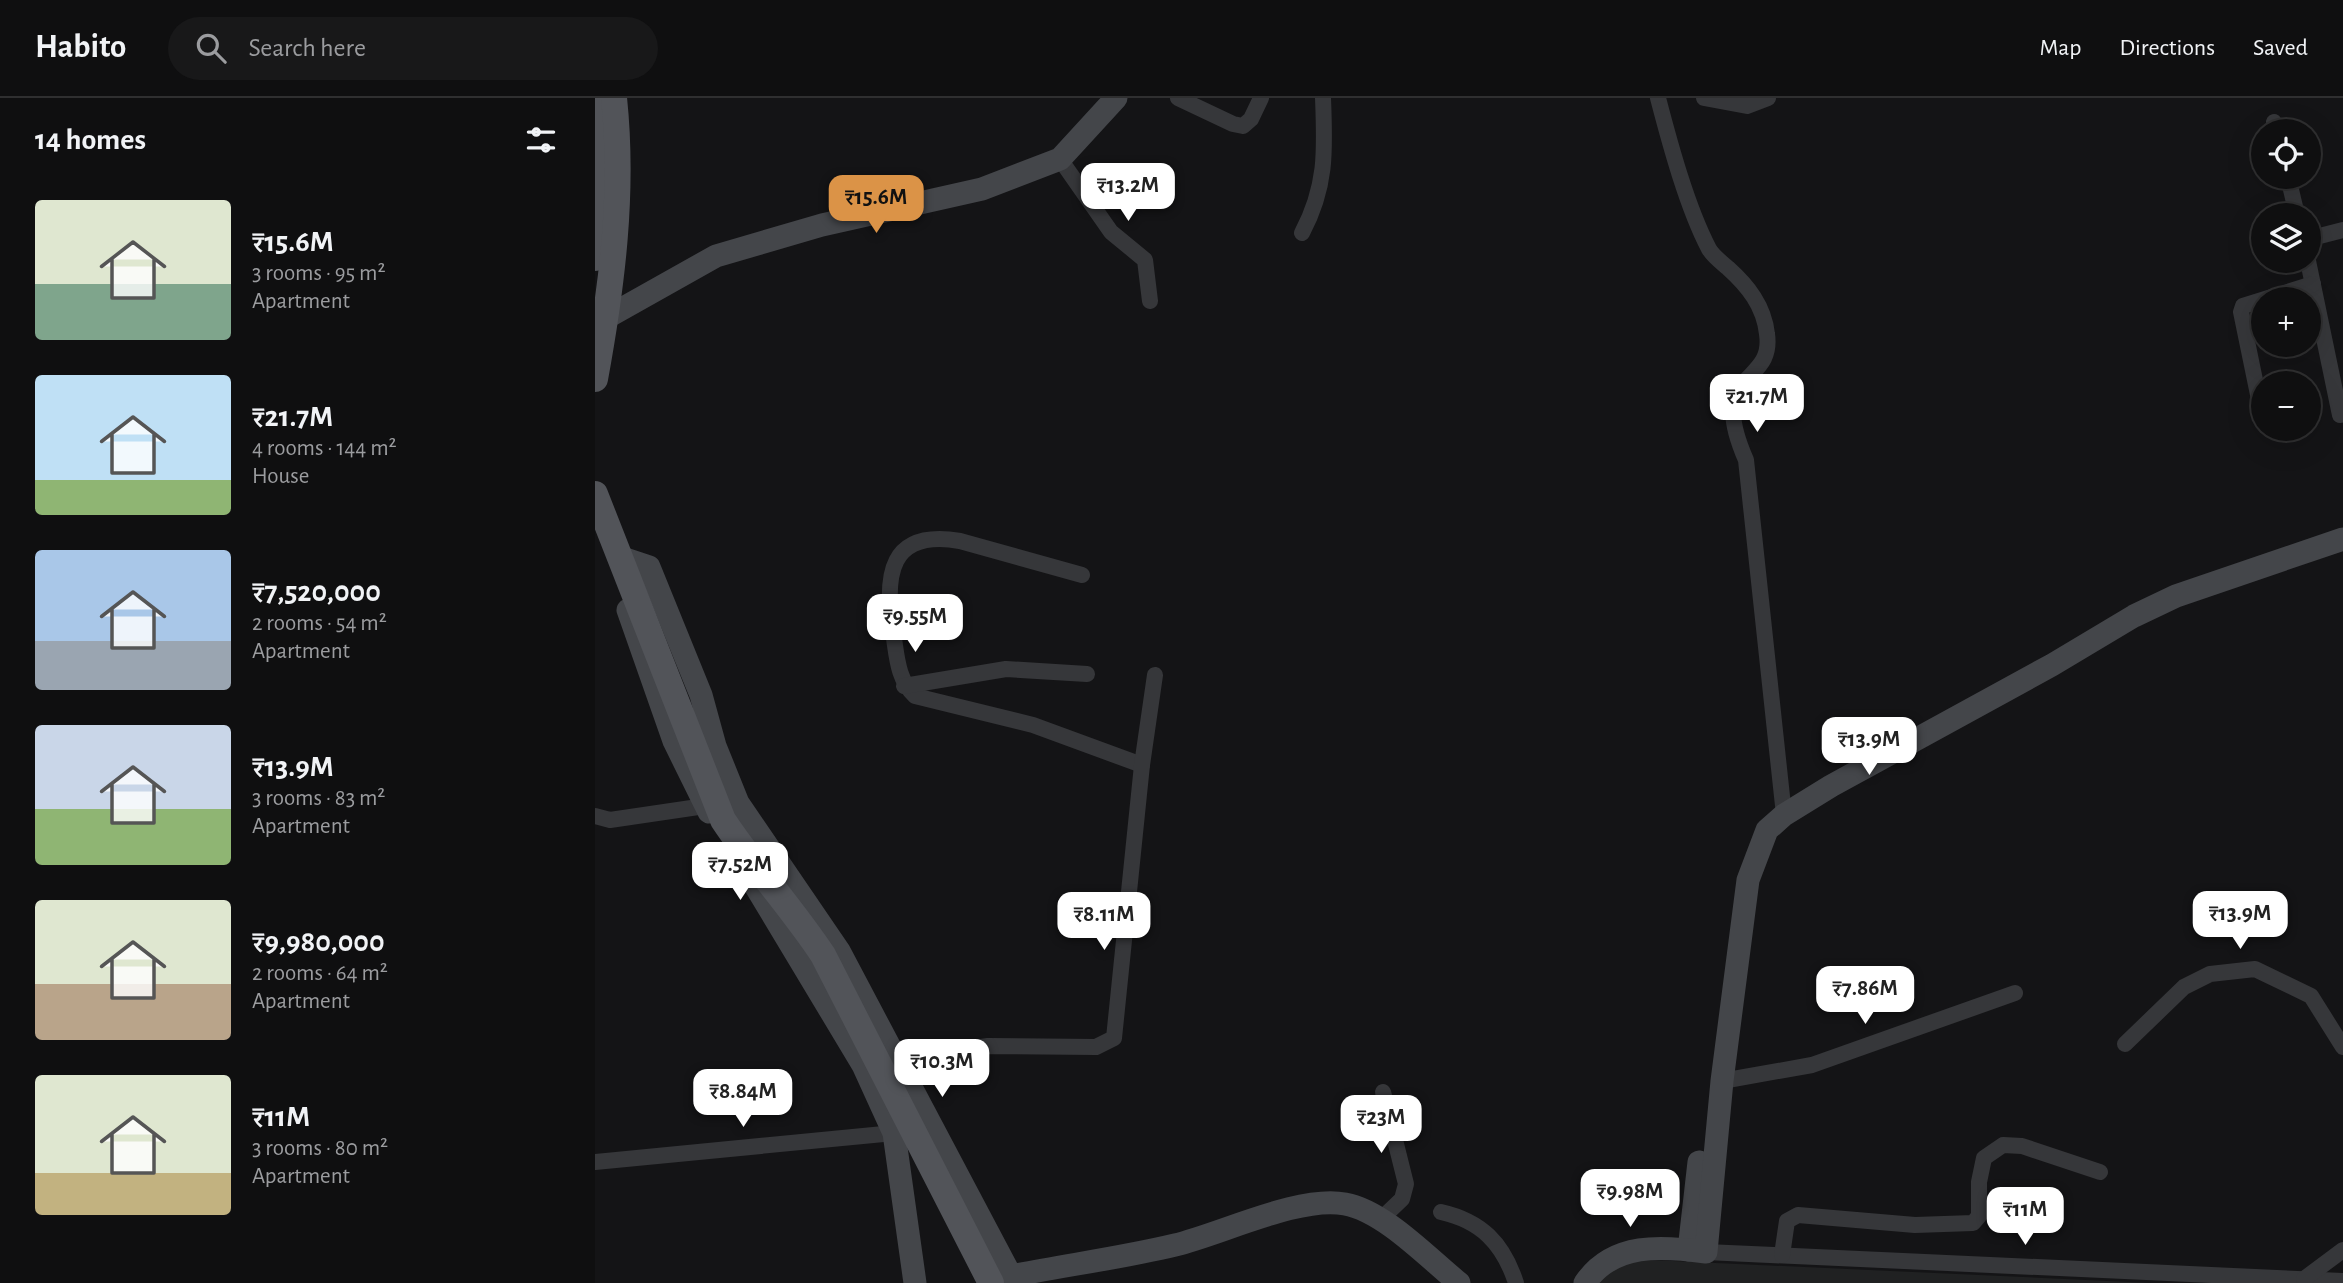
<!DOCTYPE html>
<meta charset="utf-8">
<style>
:root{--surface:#0f0f10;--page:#181819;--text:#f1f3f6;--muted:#9b9c9f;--line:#2f2f30;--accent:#db9347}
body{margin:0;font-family:"Alegreya Sans",sans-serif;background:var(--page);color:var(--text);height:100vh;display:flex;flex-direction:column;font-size:26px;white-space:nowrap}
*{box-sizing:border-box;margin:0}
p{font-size:23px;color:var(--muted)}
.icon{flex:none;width:38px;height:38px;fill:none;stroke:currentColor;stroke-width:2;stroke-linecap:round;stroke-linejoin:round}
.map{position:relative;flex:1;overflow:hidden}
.details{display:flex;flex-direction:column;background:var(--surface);width:595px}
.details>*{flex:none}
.fabs{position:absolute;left:1656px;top:21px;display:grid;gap:14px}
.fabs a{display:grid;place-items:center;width:70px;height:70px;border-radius:50%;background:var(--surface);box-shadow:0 7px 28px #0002,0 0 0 2px var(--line);font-size:35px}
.price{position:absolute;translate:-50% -60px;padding:0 16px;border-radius:14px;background:#fff;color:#222;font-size:23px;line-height:46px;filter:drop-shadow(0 2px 4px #0008)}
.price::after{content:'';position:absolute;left:50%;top:42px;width:21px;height:16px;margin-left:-10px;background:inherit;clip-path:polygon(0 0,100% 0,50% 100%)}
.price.active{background:var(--accent);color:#111}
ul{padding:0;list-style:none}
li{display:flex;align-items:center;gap:21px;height:175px;padding:0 35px}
li span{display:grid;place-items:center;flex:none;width:196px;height:140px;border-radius:7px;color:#555}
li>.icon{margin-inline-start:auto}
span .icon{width:84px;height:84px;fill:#fffc;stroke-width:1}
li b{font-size:30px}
h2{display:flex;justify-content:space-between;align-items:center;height:84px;padding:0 35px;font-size:30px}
header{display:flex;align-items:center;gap:42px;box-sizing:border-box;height:98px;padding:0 35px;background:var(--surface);border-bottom:2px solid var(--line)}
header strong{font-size:33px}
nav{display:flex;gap:38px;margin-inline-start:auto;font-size:24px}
.search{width:490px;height:63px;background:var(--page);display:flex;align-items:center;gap:18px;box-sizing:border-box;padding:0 24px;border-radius:38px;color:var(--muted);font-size:26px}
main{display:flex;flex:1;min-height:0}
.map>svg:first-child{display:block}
.built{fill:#202122}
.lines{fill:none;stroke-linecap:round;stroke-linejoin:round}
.street{stroke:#36373a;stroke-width:16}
.secondary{stroke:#44464a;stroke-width:23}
.primary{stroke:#525459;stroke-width:26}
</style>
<header>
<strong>Habito</strong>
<div class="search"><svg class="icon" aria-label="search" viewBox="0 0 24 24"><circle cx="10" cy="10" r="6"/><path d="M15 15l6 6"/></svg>Search here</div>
<nav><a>Map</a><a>Directions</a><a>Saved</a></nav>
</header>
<main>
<section class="details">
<h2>14 homes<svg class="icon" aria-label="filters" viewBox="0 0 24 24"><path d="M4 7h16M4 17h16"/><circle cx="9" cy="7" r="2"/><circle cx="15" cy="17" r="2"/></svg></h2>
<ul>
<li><span style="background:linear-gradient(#dfe7d0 60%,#7fa58c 0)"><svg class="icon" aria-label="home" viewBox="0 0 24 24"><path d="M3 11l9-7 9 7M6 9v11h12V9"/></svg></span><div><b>₹15.6M</b><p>3 rooms · 95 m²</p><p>Apartment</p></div></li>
<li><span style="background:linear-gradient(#bfe0f5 75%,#8fb573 0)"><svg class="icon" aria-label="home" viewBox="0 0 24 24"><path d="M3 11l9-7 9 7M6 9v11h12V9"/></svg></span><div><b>₹21.7M</b><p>4 rooms · 144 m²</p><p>House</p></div></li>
<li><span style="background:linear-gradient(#a9c7e8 65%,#9aa5b1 0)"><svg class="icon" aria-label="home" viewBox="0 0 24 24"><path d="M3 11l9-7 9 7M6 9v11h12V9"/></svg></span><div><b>₹7,520,000</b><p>2 rooms · 54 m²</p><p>Apartment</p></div></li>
<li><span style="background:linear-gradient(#c9d6e8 60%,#8fb573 0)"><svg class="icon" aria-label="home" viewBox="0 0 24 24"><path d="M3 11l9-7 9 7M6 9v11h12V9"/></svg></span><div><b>₹13.9M</b><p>3 rooms · 83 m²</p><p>Apartment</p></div></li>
<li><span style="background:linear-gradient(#dfe7d0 60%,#b9a48a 0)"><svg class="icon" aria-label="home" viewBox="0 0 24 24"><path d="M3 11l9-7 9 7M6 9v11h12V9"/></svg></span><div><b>₹9,980,000</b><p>2 rooms · 64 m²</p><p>Apartment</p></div></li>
<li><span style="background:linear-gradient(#dfe7d0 70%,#c2b280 0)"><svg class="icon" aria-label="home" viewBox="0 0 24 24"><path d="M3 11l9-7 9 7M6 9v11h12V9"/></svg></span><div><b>₹11M</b><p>3 rooms · 80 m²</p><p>Apartment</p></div></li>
</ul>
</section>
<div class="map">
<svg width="1748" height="1185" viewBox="0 0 1748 1185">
<rect width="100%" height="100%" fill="#141416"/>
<path class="built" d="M 1035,1161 L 1556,1185 L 1000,1185 Z"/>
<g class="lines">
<g class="street">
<path d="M 583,0 L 638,26 L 648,28 L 656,21 L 666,0"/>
<path d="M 1063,0 C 1075,46 1092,109 1114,151 C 1118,158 1126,164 1133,170 C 1153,188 1169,208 1172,236 C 1177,271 1149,274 1140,300 C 1134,318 1144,346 1151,362 L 1189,717"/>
<path d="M 1109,0 L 1152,8 L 1173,0"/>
<path d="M 1679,24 L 1681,33"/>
<path d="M 465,61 L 516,134 L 550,162 L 555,203"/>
<path d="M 1693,79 L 1702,117"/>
<path d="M 707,135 C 732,88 730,52 728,0"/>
<path d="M 1713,141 L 1748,132"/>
<path d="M 1713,163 L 1745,317"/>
<path d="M 1668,321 L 1646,214 L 1648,208 L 1718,186"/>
<path d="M 487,477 L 365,443 C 294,431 289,477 298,534 C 302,558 302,581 320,598 L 438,627 L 547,667"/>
<path d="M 309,588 L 411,571 L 492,576"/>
<path d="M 0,718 L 15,722 L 110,708"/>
<path d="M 1530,946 L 1589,889 L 1615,876 L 1660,871 L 1716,898 L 1748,949"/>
<path d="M 301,961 L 393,948 L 501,949 L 519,940 L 547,667 L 560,577"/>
<path d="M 1127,983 L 1217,967 L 1420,895"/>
<path d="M 0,1064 L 299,1035"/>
<path d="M 846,1114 C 886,1123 908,1145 921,1185"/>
<path d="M 785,1122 L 807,1101 L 811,1086 L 788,994"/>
<path d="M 1111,1154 L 1748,1183"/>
<path d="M 1187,1157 L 1192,1123 L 1203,1117 L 1320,1127 L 1378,1125 L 1384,1118 L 1384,1084 L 1389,1060 L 1408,1047 L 1427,1048 L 1505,1074"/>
<path d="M 1709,1181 L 1748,1152"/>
</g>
<g class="secondary">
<path d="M 0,226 L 121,158 L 227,127 L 387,91 L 465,61 L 521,0"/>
<path d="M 27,460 L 54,469 L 106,597 L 120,648 L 143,705 L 244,853 L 416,1178 C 471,1167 526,1160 580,1147 C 626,1136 705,1097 750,1106 C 789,1113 833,1160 864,1185"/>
<path d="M 33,512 L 79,643 L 114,714"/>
<path d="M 149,769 L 268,967 L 299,1035 L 320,1185"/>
<path d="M 1094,1152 L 1104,1064"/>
<path d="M 990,1185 C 1018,1144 1067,1148 1111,1154 L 1127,983 L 1153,782 L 1172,732 L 1189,717 L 1236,688 L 1457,567 L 1539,518 L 1581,498 L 1748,441"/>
</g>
<g class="primary">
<path d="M 0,160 L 5,74 L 4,11"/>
<path d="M 0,281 C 17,188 29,95 19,0"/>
<path d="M 0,396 L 128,722 C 159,769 197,810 228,857 L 396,1185"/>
</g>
</g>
</svg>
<div class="fabs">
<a><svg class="icon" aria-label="locate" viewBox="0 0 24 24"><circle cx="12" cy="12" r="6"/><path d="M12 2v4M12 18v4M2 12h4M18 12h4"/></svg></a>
<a><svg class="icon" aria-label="layers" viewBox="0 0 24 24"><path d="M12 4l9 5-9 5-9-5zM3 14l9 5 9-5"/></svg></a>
<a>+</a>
<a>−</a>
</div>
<b class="price" style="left:533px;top:125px">₹13.2M</b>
<b class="price active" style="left:281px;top:137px">₹15.6M</b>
<b class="price" style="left:1162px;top:336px">₹21.7M</b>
<b class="price" style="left:320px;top:556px">₹9.55M</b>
<b class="price" style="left:1274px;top:679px">₹13.9M</b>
<b class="price" style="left:145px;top:804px">₹7.52M</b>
<b class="price" style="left:1645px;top:853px">₹13.9M</b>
<b class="price" style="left:509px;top:854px">₹8.11M</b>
<b class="price" style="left:1270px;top:928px">₹7.86M</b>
<b class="price" style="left:347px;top:1001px">₹10.3M</b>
<b class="price" style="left:148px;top:1031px">₹8.84M</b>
<b class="price" style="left:786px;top:1057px">₹23M</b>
<b class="price" style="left:1035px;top:1131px">₹9.98M</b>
<b class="price" style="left:1430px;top:1149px">₹11M</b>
</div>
</main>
